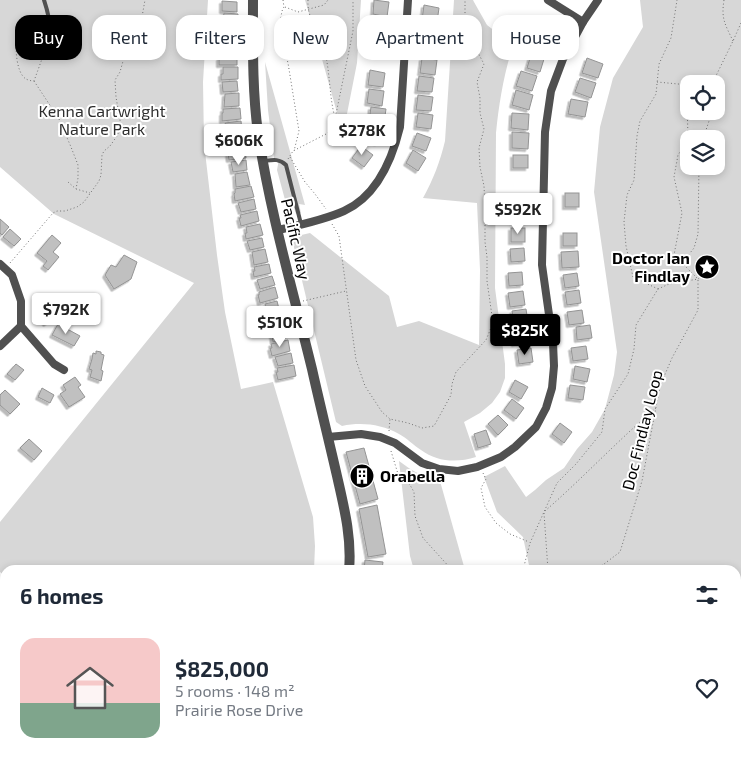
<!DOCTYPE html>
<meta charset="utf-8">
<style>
:root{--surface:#fff;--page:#f6f6f7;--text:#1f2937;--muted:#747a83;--line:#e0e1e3;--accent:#000}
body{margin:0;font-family:"Exo 2",sans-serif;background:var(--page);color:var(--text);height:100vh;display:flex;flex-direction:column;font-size:19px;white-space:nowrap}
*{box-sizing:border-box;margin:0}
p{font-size:16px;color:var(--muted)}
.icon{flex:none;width:28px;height:28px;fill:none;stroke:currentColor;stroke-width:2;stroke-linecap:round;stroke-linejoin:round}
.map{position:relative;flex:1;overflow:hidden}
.side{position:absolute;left:0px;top:565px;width:741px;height:195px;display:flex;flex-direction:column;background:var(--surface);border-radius:15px 15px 0 0;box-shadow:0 2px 8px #0003}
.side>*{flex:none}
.top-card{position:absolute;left:15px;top:15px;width:711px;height:45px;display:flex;gap:10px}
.buttons{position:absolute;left:680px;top:75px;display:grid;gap:10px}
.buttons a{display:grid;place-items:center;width:45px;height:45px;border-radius:10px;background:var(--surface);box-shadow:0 2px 8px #0003;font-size:25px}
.price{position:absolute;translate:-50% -42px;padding:0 11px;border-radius:5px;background:#fff;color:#222;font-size:16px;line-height:32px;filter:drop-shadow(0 1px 2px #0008)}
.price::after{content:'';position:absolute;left:50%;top:30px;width:15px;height:11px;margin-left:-8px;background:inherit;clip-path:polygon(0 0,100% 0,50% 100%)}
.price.selected{background:var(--accent);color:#fff}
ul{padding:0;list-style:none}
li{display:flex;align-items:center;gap:15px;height:125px;padding:0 20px}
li+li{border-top:1px solid var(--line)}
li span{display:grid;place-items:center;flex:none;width:140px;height:100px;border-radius:15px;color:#555}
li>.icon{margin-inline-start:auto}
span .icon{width:60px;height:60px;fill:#fffc;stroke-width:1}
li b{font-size:21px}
h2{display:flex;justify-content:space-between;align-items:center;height:60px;padding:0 20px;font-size:21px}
.pill{padding:0 18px;border-radius:15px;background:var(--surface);box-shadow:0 2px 8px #0003;font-size:18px;line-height:45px}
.pill.selected{background:var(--accent);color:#fff}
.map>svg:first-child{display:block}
.green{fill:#d7d7d7;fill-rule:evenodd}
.building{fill:#c0c0c0;stroke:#949494;filter:url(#shadow)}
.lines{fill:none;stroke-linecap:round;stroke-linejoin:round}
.path{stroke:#727272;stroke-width:1;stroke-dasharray:1 2.5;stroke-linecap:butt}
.service{stroke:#505050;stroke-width:4}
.minor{stroke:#505050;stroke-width:8}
.tertiary{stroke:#505050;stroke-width:10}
.labels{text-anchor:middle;stroke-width:4;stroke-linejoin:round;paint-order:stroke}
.park-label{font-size:16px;fill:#2e2e2e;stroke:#fff}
.street-label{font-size:16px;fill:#000;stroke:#fff}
.poi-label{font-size:16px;font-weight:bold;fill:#000;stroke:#fff;text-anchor:end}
</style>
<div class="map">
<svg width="741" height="760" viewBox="0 0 741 760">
<defs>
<filter id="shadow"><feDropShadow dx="-2.5" dy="2.5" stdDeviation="0" flood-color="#0004"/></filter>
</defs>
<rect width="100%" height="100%" fill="#fff"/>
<g class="green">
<path d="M 0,0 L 208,0 L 203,82 L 204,143 L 217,255 L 225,312 L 241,389 L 273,382 L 313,517 L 315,546 L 314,570 L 5,570 L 5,576 L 0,572 L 0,522 L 194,283 L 54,214 L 0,167 Z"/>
<path d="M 305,0 L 361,0 L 357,63 L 343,134 L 311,20 Z"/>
<path d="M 454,0 L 473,0 L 474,2 L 487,25 L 513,45 C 504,74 499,102 496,133 L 495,288 L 505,364 L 505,378 L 500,392 L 492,403 L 480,413 L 464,422 L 476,457 C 457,463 437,462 421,450 C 413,445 407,438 399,434 C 381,424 361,422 342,426 L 336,422 L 293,243 L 297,236 L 310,233 L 389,296 L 397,327 L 419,321 L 479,345 L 480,270 L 477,203 L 423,198 C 433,180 440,162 445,141 Z"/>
<path d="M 640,0 L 741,0 L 741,760 L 299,760 L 303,755 L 736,755 L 736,570 L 530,570 L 523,537 L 497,512 L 484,477 L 505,466 L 526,497 L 535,490 L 546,480 L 564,468 L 577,449 L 592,432 L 605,409 L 614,375 L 617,352 L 594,192 L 600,127 L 613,78 L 643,27 ZM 689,84 L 716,84 L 716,111 L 689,111 ZM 689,139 L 716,139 L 716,166 L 689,166 Z"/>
<path d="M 265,62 L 305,205 L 299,204 L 301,213 L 296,214 L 293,205 L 288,211 L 277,170 L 279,159 L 274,158 L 268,110 Z"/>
<path d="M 399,461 C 412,471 425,478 440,481 L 465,570 L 414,570 L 410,556 Z"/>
</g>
<g class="building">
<path d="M 374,0 L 389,2 L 387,17 L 373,14 Z"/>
<path d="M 222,1 L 237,2 L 237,12 L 222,11 Z"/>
<path d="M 424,5 L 439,8 L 437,22 L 422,20 Z"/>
<path d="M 224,13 L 238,14 L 237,27 L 222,26 Z"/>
<path d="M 374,18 L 389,20 L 387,35 L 372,33 Z"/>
<path d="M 423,23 L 438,25 L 436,40 L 421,38 Z"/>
<path d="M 220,28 L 237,28 L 237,40 L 218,39 L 219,32 L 220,32 Z"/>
<path d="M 374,36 L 389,38 L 387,52 L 372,51 Z"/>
<path d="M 221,41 L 237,41 L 237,52 L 222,52 Z"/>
<path d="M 423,42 L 438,44 L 436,58 L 421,56 Z"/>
<path d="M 220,54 L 237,54 L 237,65 L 219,65 L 219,58 L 220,58 Z"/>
<path d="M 531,55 L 544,59 L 540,72 L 527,68 Z"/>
<path d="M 422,58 L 437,60 L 435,75 L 420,73 Z"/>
<path d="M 587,58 L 603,64 L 598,78 L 582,73 Z"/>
<path d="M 223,67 L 238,67 L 238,79 L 221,80 L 221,74 L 223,74 Z"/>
<path d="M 370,70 L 385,73 L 383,87 L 368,85 Z"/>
<path d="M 521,71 L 537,76 L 532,91 L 516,86 Z"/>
<path d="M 419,76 L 434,78 L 432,92 L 417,91 Z"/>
<path d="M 580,78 L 596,83 L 591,98 L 575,92 Z"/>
<path d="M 237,81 L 238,91 L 223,92 L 222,82 Z"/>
<path d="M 369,89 L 384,91 L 382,106 L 367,103 Z"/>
<path d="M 516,90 L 533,95 L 529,110 L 512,105 Z"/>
<path d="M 239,93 L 239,106 L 224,107 L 225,94 Z"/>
<path d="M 418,95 L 433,97 L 431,111 L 416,110 Z"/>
<path d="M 571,99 L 588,102 L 585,117 L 568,114 Z"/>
<path d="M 371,107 L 386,109 L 384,123 L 369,121 Z"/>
<path d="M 240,108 L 241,119 L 222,121 L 222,113 L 223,113 L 223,109 Z"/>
<path d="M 418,113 L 433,115 L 431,129 L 416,127 Z"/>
<path d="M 512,113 L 529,114 L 528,130 L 511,128 Z"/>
<path d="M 241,121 L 242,131 L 227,132 L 225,123 Z"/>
<path d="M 365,127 L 380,129 L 378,143 L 363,141 Z"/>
<path d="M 243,132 L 244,144 L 226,146 L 225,139 L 226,139 L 226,135 Z"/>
<path d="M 512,132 L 529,133 L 528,149 L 512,148 Z"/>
<path d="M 417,133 L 431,138 L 426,151 L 412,146 Z"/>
<path d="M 244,145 L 246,158 L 229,160 L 228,154 L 231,154 L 230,148 Z"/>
<path d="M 361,146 L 373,155 L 364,167 L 352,158 Z"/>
<path d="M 413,150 L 426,158 L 418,171 L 406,163 Z"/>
<rect x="513" y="155" width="15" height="13"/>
<path d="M 246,160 L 247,170 L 233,172 L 231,162 Z"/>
<path d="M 247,172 L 250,185 L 236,187 L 235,174 Z"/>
<path d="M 251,186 L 254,197 L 235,201 L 234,194 L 235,193 L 235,189 Z"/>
<rect x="565" y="193" width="14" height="14"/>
<path d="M 254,199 L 256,209 L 241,212 L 238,203 Z"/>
<path d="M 257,211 L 259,221 L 241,226 L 239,218 L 241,218 L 240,215 Z"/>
<path d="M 0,219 L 9,227 L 2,235 L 0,233 Z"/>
<path d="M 260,224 L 263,235 L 246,239 L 245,233 L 247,233 L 246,227 Z"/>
<rect x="511" y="228" width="14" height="14"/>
<path d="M 10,229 L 21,239 L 14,246 L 3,237 Z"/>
<rect x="563" y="233" width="14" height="13"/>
<path d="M 52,235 L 61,243 L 53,252 L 59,257 L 48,270 L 43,266 L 47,261 L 37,253 Z"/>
<path d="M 262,238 L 264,247 L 250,250 L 247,241 Z"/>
<path d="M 524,248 L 525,261 L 511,262 L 510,249 Z"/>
<path d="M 265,249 L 268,262 L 254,265 L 252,252 Z"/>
<path d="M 578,251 L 579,267 L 562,268 L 561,252 Z"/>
<path d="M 124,255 L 137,262 L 131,279 L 114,289 L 105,275 L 111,265 L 116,267 Z"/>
<path d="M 269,264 L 271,273 L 254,277 L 253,271 L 255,271 L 254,267 Z"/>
<path d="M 522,272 L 523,285 L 509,286 L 508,273 Z"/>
<path d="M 577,273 L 579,286 L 565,288 L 563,275 Z"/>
<path d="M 272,276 L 275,285 L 260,289 L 257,280 Z"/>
<path d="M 275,287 L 278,298 L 260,303 L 258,295 L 259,295 L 259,292 Z"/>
<path d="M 579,290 L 581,303 L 567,305 L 565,292 Z"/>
<path d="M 523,291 L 525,305 L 510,307 L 508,293 Z"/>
<path d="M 277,301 L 280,313 L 265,316 L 263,311 L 266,310 L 265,304 Z"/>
<path d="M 45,306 L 54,318 L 46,324 L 37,312 Z"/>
<path d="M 526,309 L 528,322 L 514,324 L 512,311 Z"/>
<path d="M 582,310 L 584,323 L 569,325 L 567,312 Z"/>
<path d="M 280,315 L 283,324 L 269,327 L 266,318 Z"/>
<path d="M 58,324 L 80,336 L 74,346 L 52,335 Z"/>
<path d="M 590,325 L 592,338 L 577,340 L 576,327 Z"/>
<path d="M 284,326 L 286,338 L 273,342 L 271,329 Z"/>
<path d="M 527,329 L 529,342 L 514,344 L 512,331 Z"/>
<path d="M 288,340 L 290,351 L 272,356 L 270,348 L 272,348 L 271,344 Z"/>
<path d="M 586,346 L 588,359 L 573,361 L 571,348 Z"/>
<path d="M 531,348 L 533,362 L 519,364 L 517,350 Z"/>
<path d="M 96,351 L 101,352 L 101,354 L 104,355 L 101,370 L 103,371 L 101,381 L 90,377 L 92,370 L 89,369 L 92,359 L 93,353 L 96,354 Z"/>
<path d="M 291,353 L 293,363 L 278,366 L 275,357 Z"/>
<path d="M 16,364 L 24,370 L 15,380 L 7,374 Z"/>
<path d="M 294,365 L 296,376 L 278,380 L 276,372 L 278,372 L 277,368 Z"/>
<path d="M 575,366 L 590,369 L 587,382 L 573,379 Z"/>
<path d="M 75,377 L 81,385 L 78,387 L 85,397 L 69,407 L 60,394 L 66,390 L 63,385 Z"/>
<path d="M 515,380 L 528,387 L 521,399 L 509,392 Z"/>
<path d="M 570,385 L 585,387 L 583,400 L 568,398 Z"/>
<path d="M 42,388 L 54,395 L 50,403 L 38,397 Z"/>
<path d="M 5,390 L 20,404 L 10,414 L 0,405 L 0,395 Z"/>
<path d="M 512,399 L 524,408 L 516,419 L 504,410 Z"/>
<path d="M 498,415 L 508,425 L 498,435 L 488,424 Z"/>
<path d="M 560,423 L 572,432 L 564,443 L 552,434 Z"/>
<path d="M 486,430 L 491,444 L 478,448 L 474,434 Z"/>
<path d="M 29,439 L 42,451 L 34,460 L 20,448 Z"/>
<path d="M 364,448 L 378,499 L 360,504 L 346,452 Z"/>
<path d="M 377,505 L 386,554 L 368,557 L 359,509 Z"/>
<path d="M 365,560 L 383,562 L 382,570 L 364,570 Z"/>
<path d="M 0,635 L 1,635 L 5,642 L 5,649 L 0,652 Z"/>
</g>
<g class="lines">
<g class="path">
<path d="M 283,0 L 284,7 L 282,11 L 279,27 L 288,63 L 299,131 L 294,151"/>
<path d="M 308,0 C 307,16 315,26 321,40 C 331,65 328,92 335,118"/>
<path d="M 724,0 C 721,19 725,24 733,41"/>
<path d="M 285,7 L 298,12 L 324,5 L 328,0"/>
<path d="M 17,37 C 15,47 16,73 26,79 C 28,80 31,81 34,81 L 47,45"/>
<path d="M 34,81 L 59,119 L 71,147 L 78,165 L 78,178 L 76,189"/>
<path d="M 657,82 L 689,85"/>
<path d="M 712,84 L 733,41 L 741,23"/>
<path d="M 703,139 L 710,118 L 710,111"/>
<path d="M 290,157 L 305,182 L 315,194 L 326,209"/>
<path d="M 288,159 L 293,151 L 328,133 L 335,119 L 353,31 L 353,0"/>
<path d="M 68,182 L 76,189 L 90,193"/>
<path d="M 332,224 L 339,236 L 356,360 L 365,386 L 382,412 L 390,419 L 408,423 L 422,428 L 434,426 L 451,395 L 452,384 L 456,372 L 486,340 L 493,323 L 487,281 L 487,257 L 485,242 L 485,206 L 484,186 L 480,167 L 479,148 L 484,129 L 480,113 L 480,98 L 477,82 L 484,64 L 469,36 L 465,19 L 465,0"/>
<path d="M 10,263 L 53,213 L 57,211 L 65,211 L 77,207 L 84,202 L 99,181 L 101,175 L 102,155 L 104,151 L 110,146 L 117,136 L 121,126 L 116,97 L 115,80 L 120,72 L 125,54 L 127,36 L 142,17 L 145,0"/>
<path d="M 682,263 L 694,248 L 698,234 L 699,166"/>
<path d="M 658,289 L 669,284 L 698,279 L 709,270"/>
<path d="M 303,301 L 346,291"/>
<path d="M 389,431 L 390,419"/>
<path d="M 391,451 L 398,474 L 410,485 L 414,492 L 415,516 L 423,538 L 452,570"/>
<path d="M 483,473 L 486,479 L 481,488 L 485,507 L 496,523 L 510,534 L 529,542"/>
<path d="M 545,511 C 583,478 617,441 656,408"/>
<path d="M 544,513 L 548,570"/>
<path d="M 523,570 L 530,543 L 557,483 L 576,464 L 602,432 L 605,409 L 628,374 L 634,349 L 636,325 L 658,289 L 633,277 L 626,246 L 624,222 L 627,195 L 634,180 L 637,136 L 640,121 L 656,94 L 659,64 L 671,38 L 677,0"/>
<path d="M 596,570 L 620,552 L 642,481 L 660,386 L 672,358 L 698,310 L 698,279 L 674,255 L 682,213 L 674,177 L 678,155 L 688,140 L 687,96 L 689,93"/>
<path d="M 736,724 L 741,721"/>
<path d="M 420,755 L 431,760"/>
<path d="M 529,755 L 530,760"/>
<path d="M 318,760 L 331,755"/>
<path d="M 405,760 L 412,755"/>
<path d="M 449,760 L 455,755"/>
<path d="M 695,760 L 698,755"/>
</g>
<g class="service">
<path d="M 44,0 C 48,12 52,26 49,39"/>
<path d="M 264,161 C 272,160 279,158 286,165 L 301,224"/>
</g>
<g class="minor">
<path d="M 548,0 L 583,22"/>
<path d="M 278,230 C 300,225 324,220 344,211 C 377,196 392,160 400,127 L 408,0"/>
<path d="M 0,264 L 12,275 L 21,301 L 21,326 L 0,346"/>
<path d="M 21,326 L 54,364 L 64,370"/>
<path d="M 328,437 L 361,434 L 380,437 L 395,443 L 422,463 L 439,469 L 458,471 L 477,467 L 501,457 L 515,447 L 536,427 L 546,408 L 552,388 L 554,366 L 553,343 L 542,265 L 545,132 L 551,91 L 563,59 L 583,22 L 598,0"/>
<path d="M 0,715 L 5,723"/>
<path d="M 0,749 L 5,745"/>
<path d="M 27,755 L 30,760"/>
</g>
<g class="tertiary">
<path d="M 253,0 C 253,44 252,89 258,133 C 270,212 293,291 312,369 C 320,405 329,441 337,476 C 344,507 352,538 349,570"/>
<path d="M 269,760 L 270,755"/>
</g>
</g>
<defs>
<symbol id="sight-disc" viewBox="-11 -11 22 22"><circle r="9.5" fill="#000" stroke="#fff"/><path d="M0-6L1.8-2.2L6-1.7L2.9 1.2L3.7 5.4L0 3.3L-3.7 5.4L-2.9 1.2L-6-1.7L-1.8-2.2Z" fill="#fff"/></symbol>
<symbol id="building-disc" viewBox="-11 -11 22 22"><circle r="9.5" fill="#000" stroke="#fff"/><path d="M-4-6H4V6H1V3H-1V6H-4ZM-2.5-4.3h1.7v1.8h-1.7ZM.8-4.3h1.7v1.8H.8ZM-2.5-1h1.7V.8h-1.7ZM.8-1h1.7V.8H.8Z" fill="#fff"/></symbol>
</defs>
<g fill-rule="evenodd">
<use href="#sight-disc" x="693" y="253" width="28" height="28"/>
<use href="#building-disc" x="348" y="462" width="28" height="28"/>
</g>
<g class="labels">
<g class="park-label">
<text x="102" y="117">Kenna Cartwright<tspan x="102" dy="18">Nature Park</tspan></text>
</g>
<g class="street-label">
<text transform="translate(296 239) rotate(77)" y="6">Pacific Way</text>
<text transform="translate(642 430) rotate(-76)" y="6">Doc Findlay Loop</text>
</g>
<g class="poi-label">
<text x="690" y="264">Doctor Ian<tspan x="690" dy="18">Findlay</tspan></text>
<text x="380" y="482" text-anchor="start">Orabella</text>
</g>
</g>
</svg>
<div class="buttons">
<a><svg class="icon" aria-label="locate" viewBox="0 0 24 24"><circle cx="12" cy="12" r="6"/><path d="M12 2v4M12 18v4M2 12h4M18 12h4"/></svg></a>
<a><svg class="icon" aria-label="layers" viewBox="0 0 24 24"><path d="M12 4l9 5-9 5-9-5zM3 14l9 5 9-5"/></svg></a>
</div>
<b class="price" style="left:362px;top:156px">$278K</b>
<b class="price" style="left:239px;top:166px">$606K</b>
<b class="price" style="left:518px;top:235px">$592K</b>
<b class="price" style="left:66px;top:335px">$792K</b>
<b class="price" style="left:280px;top:348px">$510K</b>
<b class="price selected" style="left:525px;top:356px">$825K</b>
<div class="top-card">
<a class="pill selected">Buy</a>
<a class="pill">Rent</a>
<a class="pill">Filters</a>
<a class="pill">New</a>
<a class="pill">Apartment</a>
<a class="pill">House</a>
</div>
<section class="side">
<h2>6 homes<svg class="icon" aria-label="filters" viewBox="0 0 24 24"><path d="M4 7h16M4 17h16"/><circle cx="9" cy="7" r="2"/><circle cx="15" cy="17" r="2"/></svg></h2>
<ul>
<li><span style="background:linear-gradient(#f6c9c9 65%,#7fa58c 0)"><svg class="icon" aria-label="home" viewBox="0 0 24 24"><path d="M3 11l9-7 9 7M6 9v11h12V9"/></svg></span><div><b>$825,000</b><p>5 rooms · 148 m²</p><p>Prairie Rose Drive</p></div><svg class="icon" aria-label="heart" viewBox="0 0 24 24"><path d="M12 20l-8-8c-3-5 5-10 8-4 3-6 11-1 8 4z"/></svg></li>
</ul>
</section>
</div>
